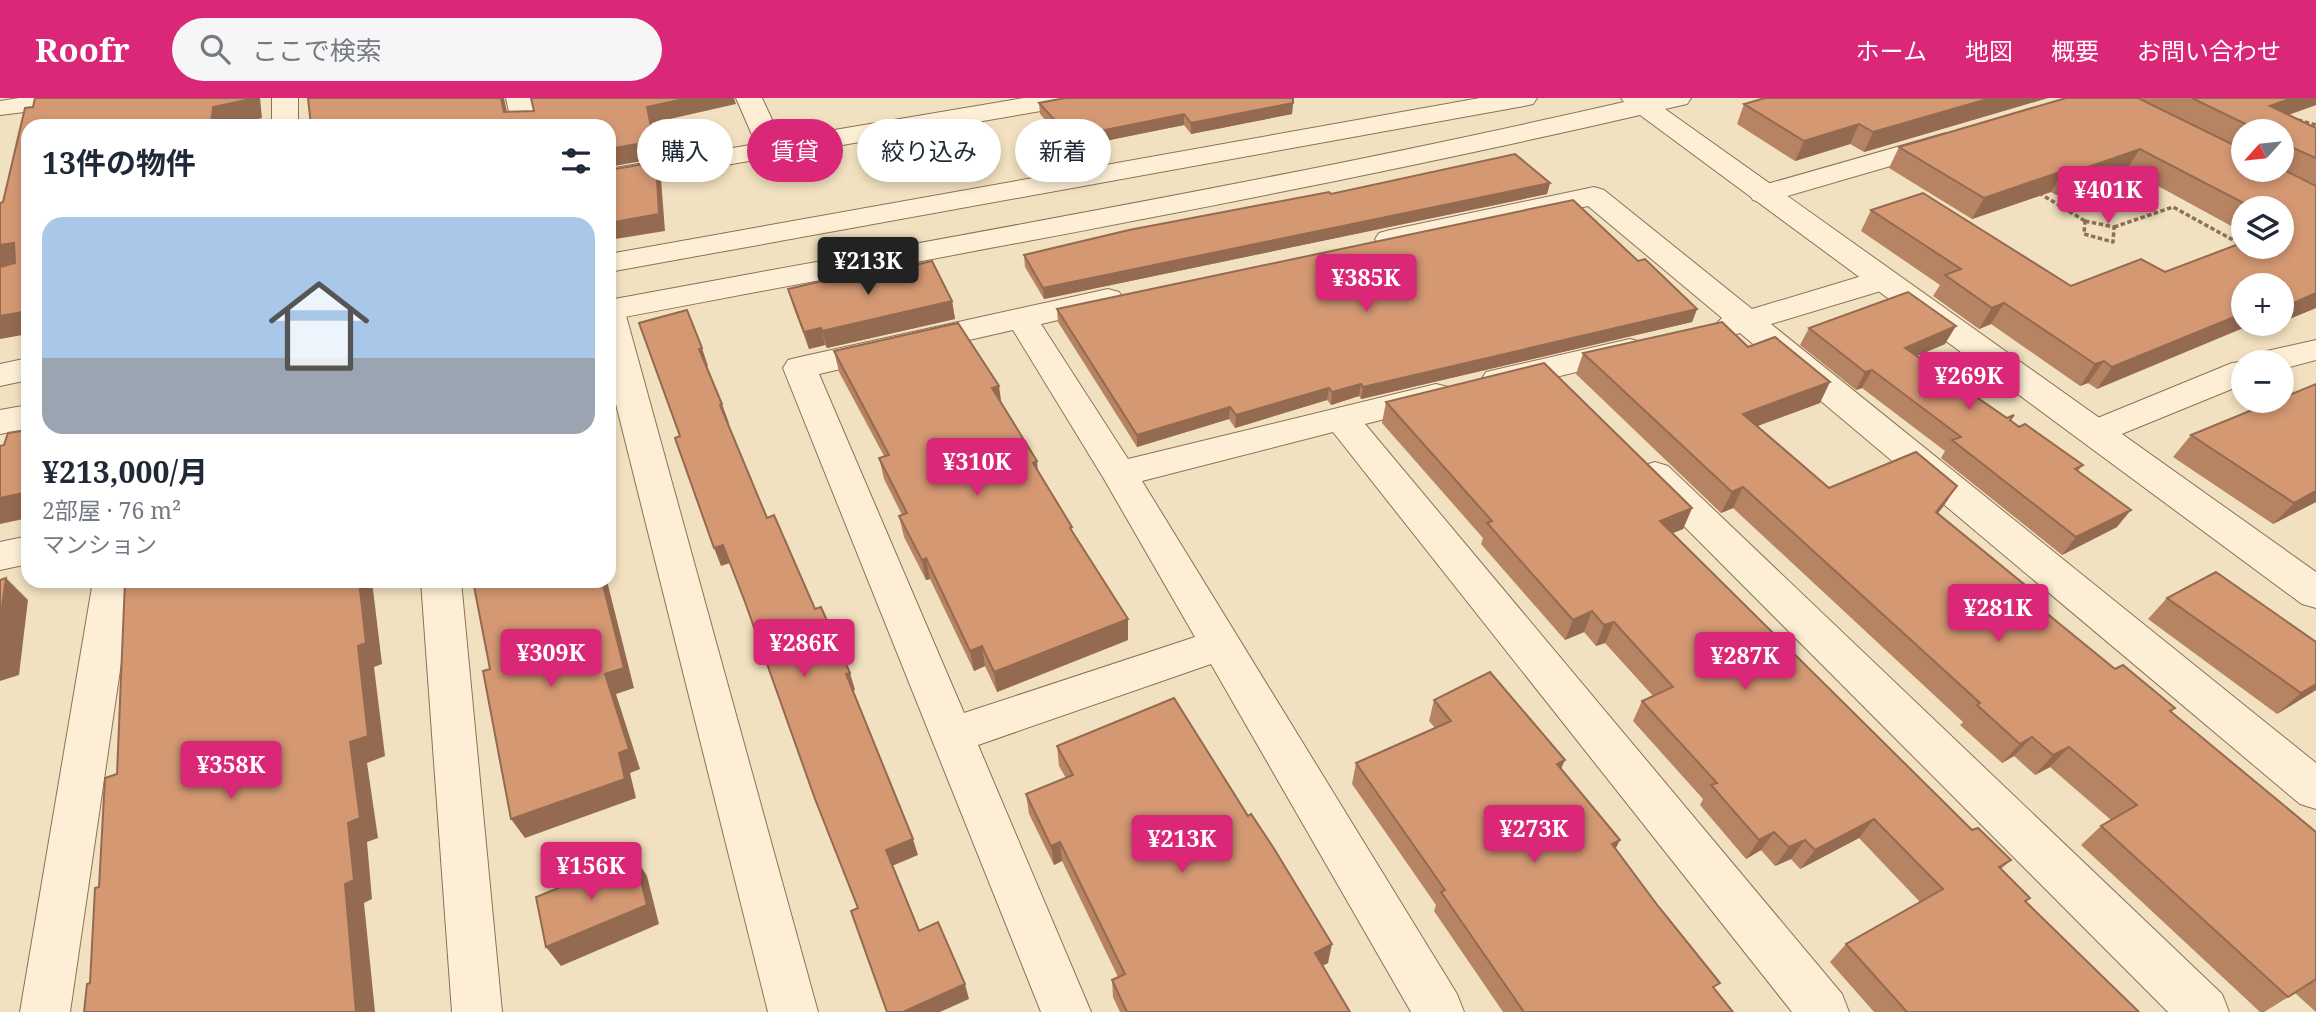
<!DOCTYPE html>
<html lang="ja">
<meta charset="utf-8">
<style>
:root{--surface:#fff;--page:#f6f6f7;--text:#1f2937;--muted:#747a83;--line:#e0e1e3;--accent:#db2777}
body{margin:0;font-family:"Noto Serif","Noto Sans JP",serif;background:var(--page);color:var(--text);height:100vh;display:flex;flex-direction:column;font-size:26px;white-space:nowrap}
*{box-sizing:border-box;margin:0}
p{font-size:23px;color:var(--muted)}
.icon{flex:none;width:38px;height:38px;fill:none;stroke:currentColor;stroke-width:2;stroke-linecap:round;stroke-linejoin:round}
.map{position:relative;flex:1;overflow:hidden}
.panel{position:absolute;left:21px;top:21px;width:595px;height:469px;display:flex;flex-direction:column;background:var(--surface);border-radius:21px;box-shadow:0 4px 10px #0003}
.panel>*{flex:none}
.banner{position:absolute;left:637px;top:21px;width:665px;height:63px;display:flex;gap:14px}
.needle{width:46px;rotate:243deg}
.fabs{position:absolute;left:2231px;top:21px;display:grid;gap:14px}
.fabs a{display:grid;place-items:center;width:63px;height:63px;border-radius:50%;background:var(--surface);box-shadow:0 4px 10px #0003;font-size:35px}
.price{position:absolute;translate:-50% -60px;padding:0 16px;border-radius:7px;background:var(--accent);color:#fff;font-size:23px;line-height:46px;filter:drop-shadow(0 2px 4px #0008)}
.price::after{content:'';position:absolute;left:50%;top:42px;width:21px;height:16px;margin-left:-10px;background:inherit;clip-path:polygon(0 0,100% 0,50% 100%)}
.price.current{background:#222;color:#fff}
ul{padding:0;list-style:none}
li{display:grid;align-content:center;gap:14px;height:371px;padding:0 21px}
li+li{border-top:2px solid var(--line)}
li span{display:grid;place-items:center;height:217px;border-radius:21px;color:#555}
li>.icon{margin-inline-start:auto}
span .icon{width:126px;height:126px;fill:#fffc;stroke-width:1}
li b{font-size:30px}
h2{display:flex;justify-content:space-between;align-items:center;height:84px;padding:0 21px;font-size:30px}
.chip{padding:0 24px;border-radius:32px;background:var(--surface);box-shadow:0 4px 10px #0003;font-size:24px;line-height:63px}
.chip.current{background:var(--accent);color:#fff}
header{display:flex;align-items:center;gap:42px;box-sizing:border-box;height:98px;padding:0 35px;background:var(--accent);color:#fff}
header strong{font-size:33px}
nav{display:flex;gap:38px;margin-inline-start:auto;font-size:24px}
.search{width:490px;height:63px;background:var(--page);display:flex;align-items:center;gap:18px;box-sizing:border-box;padding:0 24px;border-radius:38px;color:var(--muted);font-size:26px}
.map>svg:first-child{display:block}
.lines{fill:none;stroke-linecap:round;stroke-linejoin:round}
.minor-casing{stroke:#8d7156;stroke-width:2}
.tertiary-casing{stroke:#8d7156;stroke-width:2}
.path{stroke:#8d7156;stroke-width:3.5;stroke-dasharray:4.5 2.5;stroke-linecap:butt}
.minor{fill:#fcefd5;fill-rule:evenodd}
.tertiary{fill:#fcefd5;fill-rule:evenodd}
.wall{fill:#b68363;fill-rule:evenodd}
.shaded-wall{fill:#946a50}
.building{fill:#d49873;stroke:#946a50;stroke-width:2}
</style>
<header>
<strong>Roofr</strong>
<div class="search"><svg class="icon" aria-label="search" viewBox="0 0 24 24"><circle cx="10" cy="10" r="6"/><path d="M15 15l6 6"/></svg>ここで検索</div>
<nav><a>ホーム</a><a>地図</a><a>概要</a><a>お問い合わせ</a></nav>
</header>
<div class="map">
<svg width="2316" height="914" viewBox="0 0 2316 914">
<rect width="100%" height="100%" fill="#f2e1c0"/>
<g class="lines">
<defs>
<g id="minor">
<path d="M 19,0 L 86,0 L 82,6 L 73,8 L 0,17 L 0,3 Z"/>
<rect x="272" y="0" width="26" height="28"/>
<path d="M 506,0 L 532,0 L 538,28 L 512,28 Z"/>
<path d="M 736,0 L 762,0 L 781,41 L 1024,0 L 1083,0 L 1079,6 L 1070,8 L 609,87 L 609,71 L 756,46 Z"/>
<path d="M 1946,35 L 1956,37 L 1960,43 L 1956,49 L 1763,105 L 1753,102 L 1749,96 L 1753,90 Z"/>
<path d="M 1594,89 L 1604,92 L 1752,211 L 1872,175 L 1883,173 L 1894,175 L 1899,182 L 1894,189 L 1771,226 L 2316,665 L 2316,711 L 2300,706 L 1740,235 L 1730,238 L 1719,235 L 1714,228 L 1722,220 L 1588,108 L 1390,150 L 1379,147 L 1375,141 L 1379,135 L 1390,132 Z"/>
<path d="M 1108,191 L 1119,194 L 1124,201 L 1119,208 L 1041,226 L 1128,361 L 1436,286 L 1448,289 L 1453,297 L 1448,305 L 1365,326 L 1842,896 L 1849,914 L 1792,914 L 1333,334 L 1142,383 L 1457,896 L 1464,914 L 1411,914 L 1211,566 L 978,647 L 1091,914 L 1041,914 L 783,270 L 788,262 L 800,259 ZM 1013,232 L 1104,381 L 1195,539 L 964,615 L 819,276 Z"/>
<path d="M 609,204 L 620,207 L 625,214 L 818,914 L 768,914 L 609,278 Z"/>
<path d="M 1630,241 L 1642,244 L 1646,251 L 1642,258 L 1498,293 L 1486,290 L 1481,282 L 1486,274 Z"/>
<path d="M 2316,242 L 2316,262 L 2282,271 L 2282,264 L 2244,264 L 2244,286 L 2107,342 L 2095,346 L 2083,342 L 2077,334 L 2083,326 L 2232,265 L 2249,263 L 2253,256 Z"/>
<path d="M 1655,364 L 1668,368 L 2222,896 L 2229,914 L 2168,914 L 1642,386 L 1637,377 L 1642,368 Z"/>
<path d="M 28,438 L 28,466 L 0,472 L 0,444 Z"/>
<path d="M 93,483 L 133,483 L 70,914 L 20,914 Z"/>
<path d="M 421,483 L 461,483 L 502,914 L 452,914 Z"/>
</g>
<g id="tertiary">
<path d="M 1480,0 L 1537,0 L 1533,6 L 1524,8 L 609,174 L 609,156 Z"/>
<path d="M 1621,0 L 1691,0 L 1687,6 L 1665,11 L 2316,474 L 2316,510 L 2302,506 L 1640,17 C 1298,96 953,156 609,222 L 609,202 C 948,139 1288,81 1624,4 Z"/>
<path d="M 28,260 L 28,282 L 0,288 L 0,266 Z"/>
<path d="M 28,307 L 28,331 L 0,336 L 0,312 Z"/>
</g>
</defs>
<use href="#minor" class="minor-casing"/>
<use href="#tertiary" class="tertiary-casing"/>
<g class="path">
<path d="M 2298,22 L 2316,27"/>
<path d="M 2039,95 L 2085,123"/>
<path d="M 2085,123 L 2114,129 L 2113,144 L 2084,136 Z"/>
<path d="M 2114,129 L 2173,109 L 2244,148"/>
</g>
<use href="#minor" class="minor"/>
<use href="#tertiary" class="tertiary"/>
</g>
<g class="wall">
<path d="M 1765,0 L 2048,0 L 1864,54 L 1850,46 L 1795,63 L 1737,26 L 1744,6 Z"/>
<path d="M 2066,0 L 2316,0 L 2316,7 L 2289,17 L 2316,30 L 2316,210 L 2282,224 L 2282,187 L 2097,291 L 2088,285 L 2080,288 L 1991,226 L 1979,231 L 1933,198 L 1940,187 L 1861,133 L 1871,112 L 2071,188 L 2165,174 L 2282,149 L 2282,110 L 2244,110 L 2244,135 L 2127,71 L 2056,97 L 2051,94 L 1972,121 L 1889,70 L 1899,49 ZM 2244,33 L 2282,33 L 2282,72 L 2244,72 Z"/>
<path d="M 1039,5 L 1293,5 L 1292,16 L 1191,36 L 1184,27 L 1070,50 L 1040,16 Z"/>
<path d="M 1550,85 L 1547,96 L 1044,201 L 1025,169 L 1024,157 L 1331,96 Z"/>
<path d="M 1638,163 L 1697,211 L 1692,224 L 1361,301 L 1359,298 L 1331,307 L 1327,302 L 1235,330 L 1229,321 L 1137,349 L 1058,224 L 1057,211 Z"/>
<path d="M 843,184 L 952,203 L 955,221 L 827,250 L 825,247 L 809,251 L 793,208 L 788,191 Z"/>
<path d="M 1809,230 L 1945,246 L 1917,258 L 2007,320 L 2014,317 L 2010,322 L 2083,367 L 2078,373 L 2117,429 L 2062,457 L 1941,360 L 1945,353 L 1862,290 L 1856,292 L 1800,247 Z"/>
<path d="M 1748,249 L 1820,305 L 1757,328 L 1829,390 L 1957,388 L 1938,415 L 2042,511 L 2115,571 L 2171,614 L 2316,734 L 2316,914 L 2295,895 L 2264,914 L 2260,914 L 2081,747 L 2101,728 L 2111,722 L 2050,669 L 2035,677 L 2014,658 L 2002,665 L 1960,627 L 1963,624 L 1733,410 L 1721,415 L 1576,276 L 1583,255 Z"/>
<path d="M 834,253 L 1001,305 L 1073,434 L 1128,542 L 997,594 L 985,568 L 974,573 L 930,481 L 926,482 L 904,439 L 899,418 L 902,417 L 884,381 L 879,360 L 884,358 L 839,274 Z"/>
<path d="M 2316,286 L 2316,404 L 2273,426 L 2173,359 L 2191,337 Z"/>
<path d="M 1386,304 L 1692,410 L 1683,431 L 1672,435 L 1972,732 L 2011,762 L 2001,771 L 2030,800 L 2026,804 L 2139,914 L 1874,914 L 1830,864 L 1846,846 L 1920,804 L 1859,740 L 1800,771 L 1791,761 L 1775,768 L 1761,752 L 1746,761 L 1700,707 L 1703,701 L 1633,623 L 1642,603 L 1653,598 L 1605,545 L 1596,548 L 1584,534 L 1565,542 L 1481,446 L 1483,440 L 1382,325 Z"/>
<path d="M 2167,500 L 2316,592 L 2277,616 L 2148,521 Z"/>
<path d="M 1434,602 L 1561,672 L 1616,751 L 1715,891 L 1733,914 L 1503,914 L 1434,813 L 1436,807 L 1352,686 L 1356,665 L 1435,630 L 1429,623 Z"/>
<path d="M 1057,648 L 1328,865 L 1322,868 L 1350,914 L 1120,914 L 1113,899 L 1112,882 L 1118,879 L 1062,763 L 1054,767 L 1029,716 L 1026,696 L 1066,680 L 1059,668 Z"/>
</g>
<g class="shaded-wall">
<path d="M 251,0 L 260,0 L 262,20 L 224,28 L 211,28 L 213,9 Z"/>
<path d="M 501,0 L 504,0 L 510,28 L 504,14 Z"/>
<path d="M 688,0 L 734,0 L 736,6 L 652,25 L 659,60 L 609,69 L 609,51 L 647,9 Z"/>
<path d="M 1991,0 L 2048,0 L 1864,54 L 1873,34 Z"/>
<path d="M 2292,0 L 2316,0 L 2316,7 L 2255,28 L 2270,8 Z"/>
<path d="M 1293,5 L 1292,16 L 1191,36 L 1191,25 Z"/>
<path d="M 1184,16 L 1184,27 L 1070,50 L 1070,39 Z"/>
<path d="M 1859,26 L 1850,46 L 1795,63 L 1804,43 Z"/>
<path d="M 2140,51 L 2127,71 L 2056,97 L 2068,76 Z"/>
<path d="M 656,64 L 661,81 L 665,133 L 609,142 L 609,125 Z"/>
<path d="M 2063,73 L 2051,94 L 1972,121 L 1984,100 Z"/>
<path d="M 1550,85 L 1547,96 L 1044,201 L 1043,190 Z"/>
<path d="M 14,145 L 28,163 L 0,169 L 0,147 Z"/>
<path d="M 2316,195 L 2316,210 L 2282,224 L 2282,216 L 2289,207 Z"/>
<path d="M 952,203 L 955,221 L 827,250 L 822,233 Z"/>
<path d="M 2004,205 L 1991,226 L 1979,231 L 1992,210 Z"/>
<path d="M 1697,211 L 1692,224 L 1361,301 L 1363,289 Z"/>
<path d="M 28,213 L 28,236 L 0,241 L 0,218 Z"/>
<path d="M 2244,215 L 2244,226 L 2253,226 L 2097,291 L 2112,269 Z"/>
<path d="M 1956,228 L 1945,246 L 1895,267 L 1905,250 Z"/>
<path d="M 821,230 L 825,247 L 809,251 L 804,234 Z"/>
<path d="M 702,250 L 708,268 L 705,269 L 699,251 Z"/>
<path d="M 2104,263 L 2088,285 L 2080,288 L 2095,266 Z"/>
<path d="M 1872,272 L 1862,290 L 1856,292 L 1865,274 Z"/>
<path d="M 1830,284 L 1820,305 L 1733,337 L 1743,316 Z"/>
<path d="M 1361,286 L 1359,298 L 1331,307 L 1332,294 Z"/>
<path d="M 999,288 L 1002,309 L 992,290 Z"/>
<path d="M 1329,290 L 1327,302 L 1235,330 L 1236,317 Z"/>
<path d="M 722,306 L 729,325 L 726,325 L 720,307 Z"/>
<path d="M 1230,309 L 1229,321 L 1137,349 L 1137,337 Z"/>
<path d="M 1037,363 L 1039,384 L 1033,365 Z"/>
<path d="M 1957,388 L 1943,409 L 1922,435 L 1936,414 Z"/>
<path d="M 1743,389 L 1733,410 L 1721,415 L 1732,394 Z"/>
<path d="M 2316,393 L 2316,404 L 2273,426 L 2294,405 Z"/>
<path d="M 28,394 L 28,420 L 0,426 L 0,400 Z"/>
<path d="M 1692,410 L 1683,431 L 1651,444 L 1660,423 Z"/>
<path d="M 2131,412 L 2117,429 L 2062,457 L 2076,439 Z"/>
<path d="M 723,447 L 730,465 L 721,468 L 714,450 Z"/>
<path d="M 926,460 L 930,481 L 926,482 L 922,462 Z"/>
<path d="M 6,480 L 28,502 L 19,577 L 0,583 L 0,524 Z"/>
<path d="M 359,483 L 372,483 L 382,566 L 374,569 L 385,658 L 367,665 L 378,740 L 367,744 L 372,801 L 364,805 L 375,914 L 356,914 L 345,786 L 348,725 L 350,644 L 358,548 Z"/>
<path d="M 602,483 L 607,483 L 634,590 L 616,596 L 640,671 L 630,675 L 636,700 L 525,740 L 511,721 L 619,655 L 605,576 Z"/>
<path d="M 1592,513 L 1584,534 L 1565,542 L 1573,522 Z"/>
<path d="M 1128,521 L 1128,542 L 997,594 L 994,574 Z"/>
<path d="M 1614,524 L 1605,545 L 1596,548 L 1604,527 Z"/>
<path d="M 982,548 L 985,568 L 974,573 L 970,553 Z"/>
<path d="M 850,575 L 855,592 L 851,594 L 846,576 Z"/>
<path d="M 2316,586 L 2316,592 L 2277,616 L 2301,595 Z"/>
<path d="M 2032,639 L 2014,658 L 2002,665 L 2020,646 Z"/>
<path d="M 2069,649 L 2050,669 L 2035,677 L 2053,657 Z"/>
<path d="M 1565,662 L 1556,682 L 1557,666 Z"/>
<path d="M 1874,721 L 1859,740 L 1800,771 L 1815,752 Z"/>
<path d="M 1774,734 L 1761,752 L 1746,761 L 1759,742 Z"/>
<path d="M 913,741 L 918,757 L 892,768 L 886,752 Z"/>
<path d="M 1620,742 L 1610,762 L 1612,746 Z"/>
<path d="M 1805,742 L 1791,761 L 1775,768 L 1789,749 Z"/>
<path d="M 1060,744 L 1062,763 L 1054,767 L 1051,748 Z"/>
<path d="M 635,759 L 647,778 L 659,826 L 561,868 L 546,849 Z"/>
<path d="M 1332,846 L 1328,865 L 1311,873 L 1315,855 Z"/>
<path d="M 965,886 L 969,901 L 940,914 L 903,914 Z"/>
</g>
<g class="building">
<path d="M 35,0 L 251,0 L 251,1 L 213,9 L 211,28 L 28,28 L 28,213 L 0,218 L 0,169 L 15,165 L 14,145 L 0,147 L 0,105 L 3,104 L 25,10 L 33,9 Z"/>
<path d="M 308,0 L 501,0 L 504,14 L 534,13 L 531,0 L 688,0 L 647,9 L 654,43 L 609,51 L 609,28 L 311,28 Z"/>
<path d="M 1065,0 L 1293,0 L 1293,5 L 1191,25 L 1184,16 L 1070,39 L 1039,5 Z"/>
<path d="M 1765,0 L 1991,0 L 1873,34 L 1859,26 L 1804,43 L 1744,6 Z"/>
<path d="M 2066,0 L 2138,0 L 2244,52 L 2244,72 L 2282,72 L 2282,71 L 2316,88 L 2316,195 L 2289,207 L 2282,202 L 2282,187 L 2244,187 L 2244,215 L 2112,269 L 2104,263 L 2095,266 L 2004,205 L 1992,210 L 1945,177 L 1961,171 L 1871,112 L 1923,95 L 2071,188 L 2141,161 L 2165,174 L 2244,144 L 2244,149 L 2282,149 L 2282,129 L 2286,127 L 2282,126 L 2282,110 L 2253,110 L 2140,51 L 2068,76 L 2063,73 L 1984,100 L 1899,49 Z"/>
<path d="M 2192,0 L 2292,0 L 2270,8 L 2316,30 L 2316,60 L 2291,49 L 2282,49 L 2282,33 L 2260,33 Z"/>
<path d="M 1515,56 L 1550,85 L 1043,190 L 1024,157 L 1129,132 L 1329,94 L 1331,96 Z"/>
<path d="M 656,64 L 659,116 L 609,125 L 609,72 Z"/>
<path d="M 1573,102 L 1638,163 L 1645,161 L 1697,211 L 1363,289 L 1361,286 L 1332,294 L 1329,290 L 1236,317 L 1230,309 L 1137,337 L 1057,211 Z"/>
<path d="M 932,163 L 952,203 L 822,233 L 821,230 L 804,234 L 788,191 L 840,179 L 843,184 Z"/>
<path d="M 1908,194 L 1956,228 L 1905,250 L 2007,320 L 2014,317 L 2010,322 L 2019,329 L 2025,326 L 2083,367 L 2075,371 L 2131,412 L 2076,439 L 1952,342 L 1961,339 L 1872,272 L 1865,274 L 1809,230 Z"/>
<path d="M 687,212 L 702,250 L 699,251 L 722,306 L 720,307 L 767,420 L 774,417 L 815,511 L 821,509 L 850,575 L 846,576 L 913,741 L 886,752 L 919,833 L 938,824 L 965,886 L 903,914 L 887,914 L 851,813 L 858,810 L 815,701 L 745,504 L 723,447 L 714,450 L 675,340 L 680,338 L 639,225 Z"/>
<path d="M 1722,224 L 1748,249 L 1775,239 L 1830,284 L 1743,316 L 1829,390 L 1916,354 L 1957,388 L 1936,414 L 2047,505 L 2039,509 L 2115,571 L 2123,567 L 2175,610 L 2170,613 L 2316,734 L 2316,881 L 2288,899 L 2101,728 L 2137,707 L 2069,649 L 2053,657 L 2032,639 L 2020,646 L 1977,607 L 1980,605 L 1743,389 L 1732,394 L 1583,255 Z"/>
<path d="M 958,225 L 999,288 L 992,290 L 1037,363 L 1033,365 L 1072,429 L 1070,430 L 1128,521 L 994,574 L 982,548 L 970,553 L 926,460 L 922,462 L 899,418 L 907,415 L 879,360 L 889,357 L 834,253 Z"/>
<path d="M 1544,265 L 1692,410 L 1660,423 L 1972,732 L 1978,730 L 2011,762 L 1999,769 L 2030,800 L 2025,803 L 2139,914 L 1907,914 L 1846,846 L 1943,791 L 1874,721 L 1815,752 L 1805,742 L 1789,749 L 1774,734 L 1759,742 L 1711,687 L 1717,685 L 1642,603 L 1673,589 L 1614,524 L 1604,527 L 1592,513 L 1573,522 L 1487,425 L 1492,423 L 1386,304 Z"/>
<path d="M 2316,286 L 2316,393 L 2294,405 L 2191,337 L 2274,303 L 2282,303 L 2282,300 Z"/>
<path d="M 28,332 L 28,394 L 0,400 L 0,348 L 4,347 L 8,335 Z"/>
<path d="M 2216,474 L 2316,544 L 2316,586 L 2301,595 L 2167,500 Z"/>
<path d="M 6,480 L 0,524 L 0,482 Z"/>
<path d="M 125,483 L 359,483 L 366,545 L 358,548 L 368,638 L 350,644 L 360,720 L 348,725 L 354,782 L 345,786 L 356,914 L 84,914 L 87,886 L 90,885 L 95,790 L 99,789 L 105,680 L 117,676 Z"/>
<path d="M 473,483 L 602,483 L 624,570 L 605,576 L 629,651 L 619,655 L 625,681 L 511,721 L 483,573 L 490,571 Z"/>
<path d="M 1490,574 L 1565,662 L 1557,666 L 1620,742 L 1612,746 L 1658,808 L 1720,885 L 1713,889 L 1733,914 L 1524,914 L 1441,794 L 1445,792 L 1356,665 L 1451,623 L 1434,602 Z"/>
<path d="M 1174,600 L 1248,718 L 1251,716 L 1273,749 L 1332,846 L 1315,855 L 1350,914 L 1127,914 L 1112,882 L 1125,876 L 1060,744 L 1051,748 L 1026,696 L 1073,677 L 1057,648 Z"/>
<path d="M 635,759 L 647,807 L 546,849 L 536,799 Z"/>
</g>
</svg>
<div class="fabs">
<a><svg class="needle" viewBox="-14 -14 28 28"><path d="M0-13l5 13h-10z" fill="#e53935"/><path d="M0 13l5-13h-10z" fill="#747a83"/></svg></a>
<a><svg class="icon" aria-label="layers" viewBox="0 0 24 24"><path d="M12 4l9 5-9 5-9-5zM3 14l9 5 9-5"/></svg></a>
<a>+</a>
<a>−</a>
</div>
<b class="price" style="left:2108px;top:128px">¥401K</b>
<b class="price current" style="left:868px;top:199px">¥213K</b>
<b class="price" style="left:1366px;top:216px">¥385K</b>
<b class="price" style="left:1969px;top:314px">¥269K</b>
<b class="price" style="left:977px;top:400px">¥310K</b>
<b class="price" style="left:1998px;top:546px">¥281K</b>
<b class="price" style="left:804px;top:581px">¥286K</b>
<b class="price" style="left:551px;top:591px">¥309K</b>
<b class="price" style="left:1745px;top:594px">¥287K</b>
<b class="price" style="left:231px;top:703px">¥358K</b>
<b class="price" style="left:1534px;top:767px">¥273K</b>
<b class="price" style="left:1182px;top:777px">¥213K</b>
<b class="price" style="left:591px;top:804px">¥156K</b>
<div class="banner">
<a class="chip">購入</a>
<a class="chip current">賃貸</a>
<a class="chip">絞り込み</a>
<a class="chip">新着</a>
</div>
<section class="panel">
<h2>13件の物件<svg class="icon" aria-label="filters" viewBox="0 0 24 24"><path d="M4 7h16M4 17h16"/><circle cx="9" cy="7" r="2"/><circle cx="15" cy="17" r="2"/></svg></h2>
<ul>
<li><span style="background:linear-gradient(#a9c7e8 65%,#9aa5b1 0)"><svg class="icon" aria-label="home" viewBox="0 0 24 24"><path d="M3 11l9-7 9 7M6 9v11h12V9"/></svg></span><div><b>¥213,000/月</b><p>2部屋 · 76 m²</p><p>マンション</p></div></li>
</ul>
</section>
</div>
